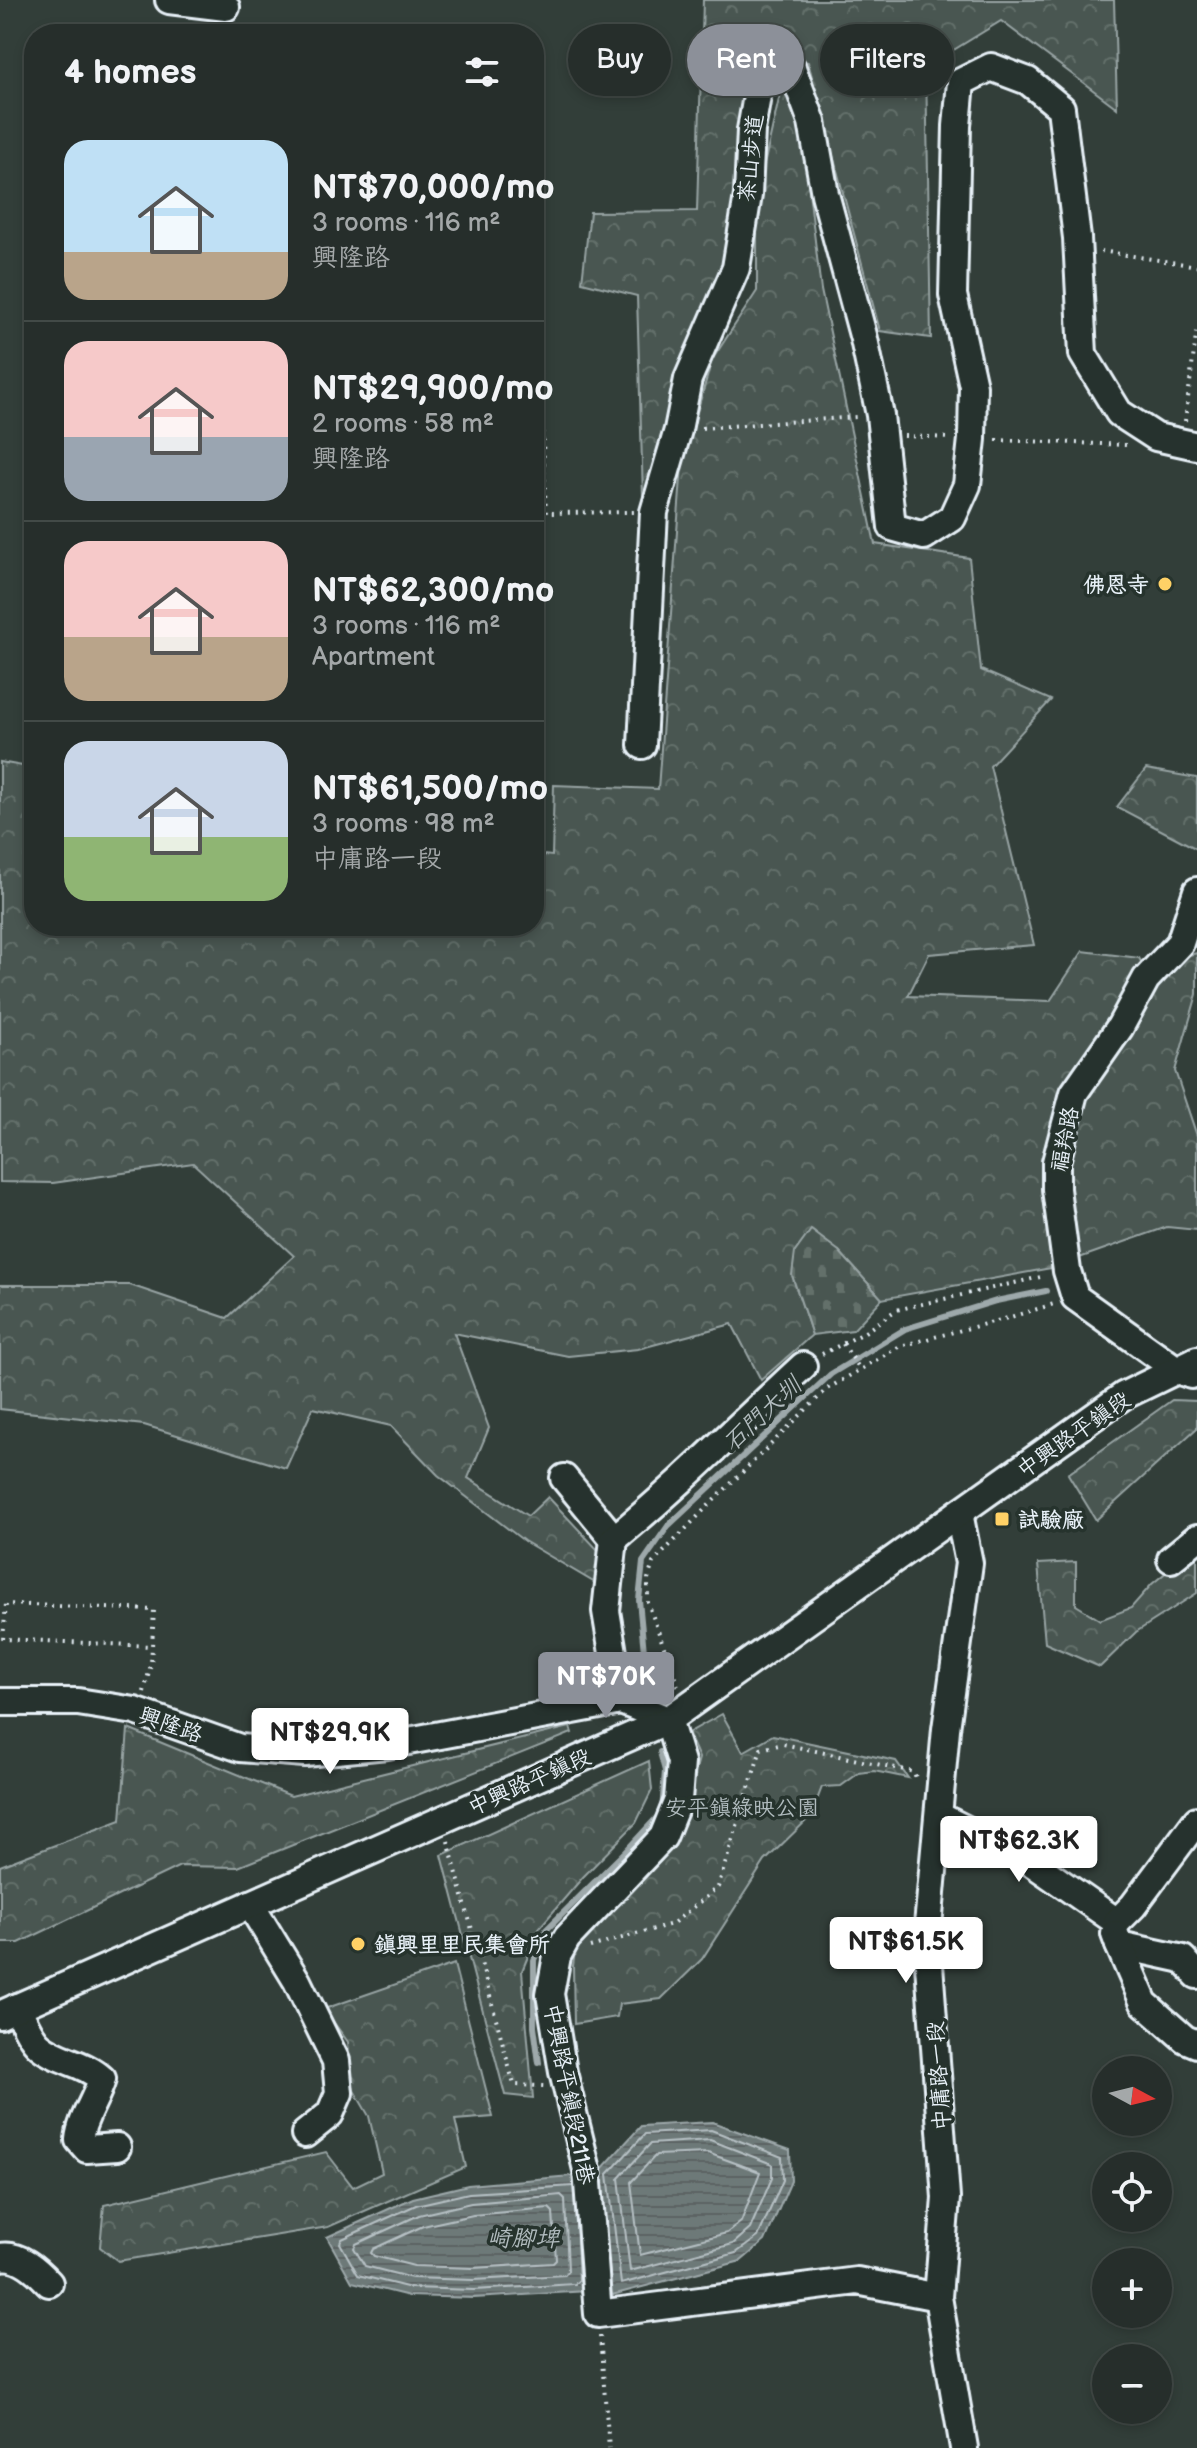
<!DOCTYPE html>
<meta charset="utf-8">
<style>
:root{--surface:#262e2b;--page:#2e3633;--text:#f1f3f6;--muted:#a4a8a9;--line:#424a47;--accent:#8c9099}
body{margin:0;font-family:"Balsamiq Sans","LXGW WenKai TC",sans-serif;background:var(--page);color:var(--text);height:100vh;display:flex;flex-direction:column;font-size:30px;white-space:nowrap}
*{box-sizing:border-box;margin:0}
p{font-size:26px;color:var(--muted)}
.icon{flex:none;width:44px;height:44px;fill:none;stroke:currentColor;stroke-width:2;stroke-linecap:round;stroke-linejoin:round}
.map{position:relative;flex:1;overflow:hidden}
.sheet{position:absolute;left:24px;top:24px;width:520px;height:912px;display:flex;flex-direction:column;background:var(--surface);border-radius:32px;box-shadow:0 4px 12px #0003,0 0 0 2px var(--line)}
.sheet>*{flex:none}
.top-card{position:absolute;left:568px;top:24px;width:508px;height:72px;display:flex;gap:16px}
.needle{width:52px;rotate:97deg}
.controls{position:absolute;left:1092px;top:2056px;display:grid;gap:16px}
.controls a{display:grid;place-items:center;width:80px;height:80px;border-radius:50%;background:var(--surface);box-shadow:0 4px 12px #0003,0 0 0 2px var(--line);font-size:40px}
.price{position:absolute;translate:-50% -68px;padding:0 18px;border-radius:8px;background:#fff;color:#222;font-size:26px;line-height:52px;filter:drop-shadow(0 2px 4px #0008)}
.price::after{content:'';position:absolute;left:50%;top:48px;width:24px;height:18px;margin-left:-12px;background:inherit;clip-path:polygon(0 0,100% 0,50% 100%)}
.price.current{background:var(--accent);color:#fff}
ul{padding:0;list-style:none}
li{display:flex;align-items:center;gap:24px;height:200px;padding:0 40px}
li+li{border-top:2px solid var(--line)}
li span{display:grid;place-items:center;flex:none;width:224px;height:160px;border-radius:24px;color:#555}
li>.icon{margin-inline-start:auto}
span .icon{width:96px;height:96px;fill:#fffc;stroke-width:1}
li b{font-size:34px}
h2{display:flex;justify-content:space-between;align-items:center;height:96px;padding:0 40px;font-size:34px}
.chip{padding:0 28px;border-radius:36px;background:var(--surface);box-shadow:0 4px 12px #0003,0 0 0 2px var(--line);font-size:28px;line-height:72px}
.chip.current{background:var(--accent);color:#fff}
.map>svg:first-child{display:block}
.forest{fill:url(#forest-crowns);stroke:#98a4a4;stroke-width:2}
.cemetery{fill:url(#cemetery-stones);stroke:#98a4a4;stroke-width:2}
.water{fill:url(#water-rules);stroke:#9ea9ab;stroke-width:2}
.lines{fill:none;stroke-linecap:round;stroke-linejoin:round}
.shore{stroke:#b7c1c5;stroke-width:2}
.stream{stroke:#9ea9ab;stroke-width:6}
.minor-casing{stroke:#e8f1f8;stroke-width:32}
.path{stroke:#e8f1f8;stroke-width:4;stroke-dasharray:2 6;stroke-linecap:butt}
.minor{stroke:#26332d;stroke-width:26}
.poi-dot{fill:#ffd166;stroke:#26332d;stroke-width:3}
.labels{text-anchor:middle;stroke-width:7;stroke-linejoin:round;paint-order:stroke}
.street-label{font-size:22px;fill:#e8f1f8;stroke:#26332d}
.poi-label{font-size:22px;font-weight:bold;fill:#e8f1f8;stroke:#26332d;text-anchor:start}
.park-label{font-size:22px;fill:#b0bbbe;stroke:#26332d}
.water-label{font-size:24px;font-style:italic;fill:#b1bbbe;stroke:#26332d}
</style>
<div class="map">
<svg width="1197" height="2448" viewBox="0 0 1197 2448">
<defs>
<pattern id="forest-crowns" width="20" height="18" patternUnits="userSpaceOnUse" patternTransform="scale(2)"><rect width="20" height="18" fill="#495651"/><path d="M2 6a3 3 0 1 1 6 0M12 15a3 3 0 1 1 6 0" fill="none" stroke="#636f6b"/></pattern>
<pattern id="cemetery-stones" width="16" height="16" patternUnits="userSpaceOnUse" patternTransform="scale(2)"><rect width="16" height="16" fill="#495651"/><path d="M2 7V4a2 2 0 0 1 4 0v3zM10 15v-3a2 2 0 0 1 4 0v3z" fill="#636f6b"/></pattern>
<pattern id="water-rules" width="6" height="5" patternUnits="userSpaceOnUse" patternTransform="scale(2)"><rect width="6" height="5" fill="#6d7978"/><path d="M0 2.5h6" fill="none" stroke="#5b6363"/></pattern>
</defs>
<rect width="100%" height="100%" fill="#323e39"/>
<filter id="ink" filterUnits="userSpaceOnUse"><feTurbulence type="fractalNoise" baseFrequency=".0125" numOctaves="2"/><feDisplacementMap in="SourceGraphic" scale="16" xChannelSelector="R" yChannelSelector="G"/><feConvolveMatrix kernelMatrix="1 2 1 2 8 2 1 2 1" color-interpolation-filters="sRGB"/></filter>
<g filter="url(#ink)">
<g class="forest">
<path d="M 703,0 L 1114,0 L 1117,108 L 1001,21 L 926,67 L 931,338 L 880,331 L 808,62 L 766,51 L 751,69 L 726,275 L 655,486 L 643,497 L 637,296 L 582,282 L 590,212 L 697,211 Z"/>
<path d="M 796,84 L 821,290 L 875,544 L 969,558 L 981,670 L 1051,700 L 990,766 L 1034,945 L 929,954 L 908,996 L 1050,1001 L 1083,951 L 1139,958 L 1155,986 L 1189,955 L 1197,953 L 1197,994 L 1175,1071 L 1197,1136 L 1197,1230 L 1167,1227 L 1051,1268 L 882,1299 L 839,1251 L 792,1275 L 812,1335 L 761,1380 L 732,1324 L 638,1349 L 568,1356 L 454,1333 L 489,1428 L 468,1478 L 528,1516 L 548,1497 L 600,1552 L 597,1584 L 524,1541 L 438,1475 L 391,1426 L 313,1408 L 286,1468 L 144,1425 L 0,1409 L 0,1285 L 130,1285 L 227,1318 L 294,1256 L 193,1163 L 53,1183 L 0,1182 L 0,762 L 34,768 L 34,926 L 534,926 L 534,854 L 552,856 L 554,785 L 658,789 L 682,464 L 712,360 L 757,291 L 757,196 L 781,90 Z"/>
<path d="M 1146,769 L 1197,778 L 1197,849 L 1117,807 Z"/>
<path d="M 1172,1400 L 1197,1401 L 1197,1428 L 1096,1520 L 1068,1474 Z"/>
<path d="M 1197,1547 L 1197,1593 L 1136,1632 L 1100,1667 L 1045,1643 L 1038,1564 L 1076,1562 L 1076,1605 L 1100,1620 L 1131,1608 L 1152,1584 Z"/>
<path d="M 722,1714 L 743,1752 L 773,1735 L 896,1761 L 908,1778 L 874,1771 L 859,1773 L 841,1786 L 822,1787 L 811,1816 L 765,1861 L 702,1959 L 661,1999 L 619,2004 L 617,2017 L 574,2024 L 573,1966 L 576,1943 L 624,1901 L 676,1844 L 699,1758 L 688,1733 Z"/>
<path d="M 570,1727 L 572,1733 L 238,1867 L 180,1866 L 19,1943 L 0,1943 L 0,1866 L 121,1820 L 128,1729 L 291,1796 Z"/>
<path d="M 649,1761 L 652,1790 L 636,1823 L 583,1877 L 540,1927 L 522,1971 L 533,2098 L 505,2095 L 442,1855 Z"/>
<path d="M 454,1964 L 493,2117 L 455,2120 L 466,2167 L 328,2227 L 118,2261 L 100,2247 L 104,2205 L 326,2152 L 353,2187 L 382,2173 L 369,2116 L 352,2087 L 348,2042 L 324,2009 Z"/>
</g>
<path class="cemetery" d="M 811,1230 L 839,1251 L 882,1299 L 853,1330 L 812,1335 L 792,1275 L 795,1252 Z"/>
<g class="water">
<path d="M 712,2122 L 790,2150 L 791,2181 L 765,2241 L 741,2261 L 612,2295 L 599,2172 L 641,2126 Z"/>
<path d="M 582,2175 L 587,2291 L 474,2298 L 409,2296 L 352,2282 L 327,2237 L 413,2198 L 468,2185 Z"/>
</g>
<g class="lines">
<g class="shore">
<path d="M 711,2130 L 782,2157 L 783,2180 L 758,2237 L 736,2253 L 621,2284 L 608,2174 L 645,2134 Z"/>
<path d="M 710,2140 L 772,2164 L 772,2178 L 750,2229 L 733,2244 L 630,2271 L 619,2178 L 650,2144 Z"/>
<path d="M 708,2153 L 760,2172 L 741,2222 L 727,2233 L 640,2255 L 631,2182 L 656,2155 Z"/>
<path d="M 573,2186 L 469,2193 L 416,2205 L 342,2239 L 340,2243 L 358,2275 L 411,2288 L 474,2290 L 575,2284 L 579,2280 L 576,2219"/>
<path d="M 561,2195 L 565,2199 L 568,2271 L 565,2275 L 473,2280 L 412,2278 L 365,2266 L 354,2248 L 356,2244 L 419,2215 L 471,2203 Z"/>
<path d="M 549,2208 L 553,2212 L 556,2260 L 553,2263 L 473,2268 L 414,2266 L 374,2256 L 371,2253 L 373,2249 L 423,2226 L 473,2215 Z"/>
</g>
<g class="stream">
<path d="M 647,1683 L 639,1600 L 643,1562 L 668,1526 L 831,1374 L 905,1329 L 996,1301 L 1046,1291"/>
<path d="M 539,2063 L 534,2026 L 534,1960 L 546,1930 L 624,1853 L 662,1812 L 665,1771 L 660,1752"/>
</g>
<defs>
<g id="minor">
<path d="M 169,0 L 226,7"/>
<path d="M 642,745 L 654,512 L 678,430 L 688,379 L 736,268 L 748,195 L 751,130 L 761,73 L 792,68 L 812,122 L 825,194 L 864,339 L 880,415 L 892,527 L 924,536 L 952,518 L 967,485 L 972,439 L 973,386 L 953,295 L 957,126 L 961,82 L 991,67 L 1028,81 L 1061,108 L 1077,238 L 1083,354 L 1119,413 L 1156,437 L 1197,446"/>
<path d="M 1191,1375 L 1177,1370 L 1075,1297 L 1067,1271 L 1056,1189 L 1056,1162 L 1074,1093 L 1120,1027 L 1146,979 L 1180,943 L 1197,891"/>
<path d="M 564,1478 L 614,1539"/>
<path d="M 959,1513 L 969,1563 L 946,1729 L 927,1937 L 946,2198 L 938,2297 L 964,2448"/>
<path d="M 1171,1559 L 1197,1538"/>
<path d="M 621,1701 L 606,1611 L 614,1539 C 680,1485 740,1424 803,1366"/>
<path d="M 0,1702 L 78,1702 L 135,1711 L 240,1748 L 305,1753 L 387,1745 L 621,1701 L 668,1720 L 681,1762 L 678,1800 L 663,1837 L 567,1938 L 557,1956 L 550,1994 L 563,2072 L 587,2170 L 598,2314 L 857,2281 L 938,2297"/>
<path d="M 939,1816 L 1031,1862 L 1117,1922"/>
<path d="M 250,1904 L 297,1981 L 336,2061 L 339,2093 L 330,2114 L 305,2134"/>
<path d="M 1117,1922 L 1133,1906 L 1197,1820"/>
<path d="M 1115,1934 L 1119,1945 L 1183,1959 L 1197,1975"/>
<path d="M 1119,1945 L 1144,2003 L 1185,2039 L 1197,2044"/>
<path d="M 17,2007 C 23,2019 30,2038 40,2046 C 58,2061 84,2062 102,2079 C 96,2101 81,2118 79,2140 L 87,2149 L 117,2147"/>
<path d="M 0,2015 L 668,1720 L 1123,1396 L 1197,1360"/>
<path d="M 0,2257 C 19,2253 37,2270 49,2283"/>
</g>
</defs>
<use href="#minor" class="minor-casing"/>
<g class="path">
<path d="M 1101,251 L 1197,266"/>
<path d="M 538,319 L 546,513 L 634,512"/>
<path d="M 1185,421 L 1197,328"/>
<path d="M 702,428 L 857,417"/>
<path d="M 904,436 L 951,438"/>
<path d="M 996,440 L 1127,445"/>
<path d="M 843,1344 L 860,1369"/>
<path d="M 822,1354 L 862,1334 L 896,1310 L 1045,1276"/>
<path d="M 678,1686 L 648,1603 L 648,1579 L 653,1563 L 700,1514 L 827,1389 L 900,1346 L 1004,1319 L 1054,1304"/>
<path d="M 144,1692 L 151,1664 L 154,1610 L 6,1604 L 3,1639 L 152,1646"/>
<path d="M 448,1841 L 514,2085 L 544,2086"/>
<path d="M 590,1947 L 672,1924 L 718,1887 L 761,1749 L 783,1744 L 914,1772 L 917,1781"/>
<path d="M 600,2336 L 609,2448"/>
</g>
<use href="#minor" class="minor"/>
</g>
</g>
<g class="poi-dot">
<circle cx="1165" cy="584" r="8"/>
<rect x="994" y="1511" width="16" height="16" rx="4"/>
<circle cx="358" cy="1944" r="8"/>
</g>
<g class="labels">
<g class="street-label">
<text transform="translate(750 158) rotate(-84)" y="8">茶山步道</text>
<text transform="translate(1064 1139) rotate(-79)" y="8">福羚路</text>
<text transform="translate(1073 1434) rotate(-35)" y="8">中興路平鎮段</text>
<text transform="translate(171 1724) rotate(19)" y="8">興隆路</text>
<text transform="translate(529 1781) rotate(-24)" y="8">中興路平鎮段</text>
<text transform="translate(938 2076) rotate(-94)" y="8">中庸路一段</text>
<text transform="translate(570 2094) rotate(79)" y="8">中興路平鎮段211巷</text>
</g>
<g class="poi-label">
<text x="1149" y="592" text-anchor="end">佛恩寺</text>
<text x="1018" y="1527">試驗廠</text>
<text x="374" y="1952">鎮興里里民集會所</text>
</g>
<g class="park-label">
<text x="742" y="1815">安平鎮綠映公園</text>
</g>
<g class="water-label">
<text transform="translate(762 1414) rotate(-43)" y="8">石門大圳</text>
<text x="523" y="2246">崎腳埤</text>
</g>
</g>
</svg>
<div class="controls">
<a><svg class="needle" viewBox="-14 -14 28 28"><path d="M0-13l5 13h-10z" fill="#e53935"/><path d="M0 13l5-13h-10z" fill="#a4a8a9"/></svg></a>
<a><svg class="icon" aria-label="locate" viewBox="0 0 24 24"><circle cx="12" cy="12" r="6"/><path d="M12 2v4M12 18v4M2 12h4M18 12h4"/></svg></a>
<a>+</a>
<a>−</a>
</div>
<b class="price current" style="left:606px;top:1720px">NT$70K</b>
<b class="price" style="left:330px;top:1776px">NT$29.9K</b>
<b class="price" style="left:1019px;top:1884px">NT$62.3K</b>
<b class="price" style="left:906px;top:1985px">NT$61.5K</b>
<div class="top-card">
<a class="chip">Buy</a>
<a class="chip current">Rent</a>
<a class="chip">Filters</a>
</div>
<section class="sheet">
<h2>4 homes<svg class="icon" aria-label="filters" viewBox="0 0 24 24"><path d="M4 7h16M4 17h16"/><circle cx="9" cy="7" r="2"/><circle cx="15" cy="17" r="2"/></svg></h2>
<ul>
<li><span style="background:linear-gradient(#bfe0f5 70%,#b9a48a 0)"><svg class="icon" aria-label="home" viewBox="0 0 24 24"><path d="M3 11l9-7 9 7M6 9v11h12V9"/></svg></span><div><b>NT$70,000/mo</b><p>3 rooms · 116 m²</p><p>興隆路</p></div></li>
<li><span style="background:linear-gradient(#f6c9c9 60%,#9aa5b1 0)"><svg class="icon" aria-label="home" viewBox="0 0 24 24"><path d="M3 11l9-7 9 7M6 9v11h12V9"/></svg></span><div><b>NT$29,900/mo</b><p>2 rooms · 58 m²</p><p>興隆路</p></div></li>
<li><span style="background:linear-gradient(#f6c9c9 60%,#b9a48a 0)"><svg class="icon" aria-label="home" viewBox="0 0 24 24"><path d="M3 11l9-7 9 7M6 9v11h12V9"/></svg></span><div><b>NT$62,300/mo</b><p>3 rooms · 116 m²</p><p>Apartment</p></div></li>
<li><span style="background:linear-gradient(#c9d6e8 60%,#8fb573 0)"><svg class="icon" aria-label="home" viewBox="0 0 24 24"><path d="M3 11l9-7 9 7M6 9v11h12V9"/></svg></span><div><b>NT$61,500/mo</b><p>3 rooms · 98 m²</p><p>中庸路一段</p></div></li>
</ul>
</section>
</div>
